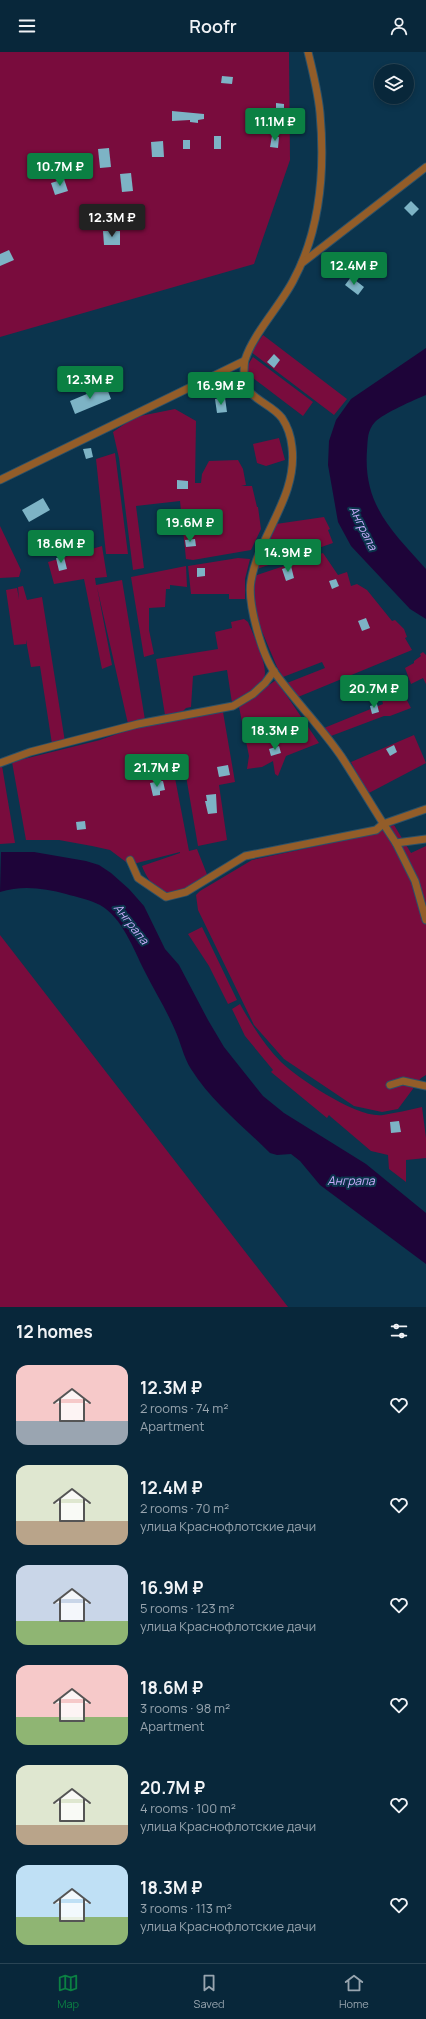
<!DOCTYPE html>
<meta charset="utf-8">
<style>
:root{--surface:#08273a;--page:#112f42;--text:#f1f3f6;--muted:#98a5af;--line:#294454;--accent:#0b8043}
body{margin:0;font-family:Manrope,sans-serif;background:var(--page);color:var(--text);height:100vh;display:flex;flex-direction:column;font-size:15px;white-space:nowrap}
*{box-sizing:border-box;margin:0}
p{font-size:13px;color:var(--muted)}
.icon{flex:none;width:22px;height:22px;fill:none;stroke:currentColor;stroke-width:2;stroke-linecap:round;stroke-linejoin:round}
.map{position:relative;height:1255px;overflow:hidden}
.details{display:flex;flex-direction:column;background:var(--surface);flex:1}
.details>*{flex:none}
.controls{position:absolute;left:374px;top:12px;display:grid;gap:8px}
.controls a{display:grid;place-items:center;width:40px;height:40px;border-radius:50%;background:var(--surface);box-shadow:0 2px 6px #0003,0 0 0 1px var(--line);font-size:20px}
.price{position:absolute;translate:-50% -34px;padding:0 9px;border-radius:4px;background:var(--accent);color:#fff;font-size:13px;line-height:26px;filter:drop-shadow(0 1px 2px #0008)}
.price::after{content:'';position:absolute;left:50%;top:24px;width:12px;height:9px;margin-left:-6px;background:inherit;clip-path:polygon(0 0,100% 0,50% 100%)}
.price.active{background:#222;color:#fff}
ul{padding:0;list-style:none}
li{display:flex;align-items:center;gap:12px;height:100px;padding:0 16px}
li span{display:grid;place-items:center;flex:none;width:112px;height:80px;border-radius:12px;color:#555}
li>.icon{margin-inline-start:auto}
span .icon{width:48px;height:48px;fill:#fffc;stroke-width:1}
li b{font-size:17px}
h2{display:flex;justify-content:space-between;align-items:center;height:48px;padding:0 16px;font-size:17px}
header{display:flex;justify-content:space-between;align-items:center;height:52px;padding:0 16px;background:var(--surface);font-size:18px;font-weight:600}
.tabs{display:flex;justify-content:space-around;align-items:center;height:56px;border-top:1px solid var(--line);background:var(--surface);font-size:11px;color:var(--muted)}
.tabs a{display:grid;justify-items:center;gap:2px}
.tabs .active{color:var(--accent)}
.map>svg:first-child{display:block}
.green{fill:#790c3d}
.water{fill:#1e0439}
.building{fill:#7db3c5}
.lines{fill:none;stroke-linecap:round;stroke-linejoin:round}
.minor-casing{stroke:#2b5169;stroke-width:9}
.minor{stroke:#935d29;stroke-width:7}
.labels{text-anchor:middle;stroke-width:4;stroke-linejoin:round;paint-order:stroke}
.water-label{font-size:12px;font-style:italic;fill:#caadfb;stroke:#0b344d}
</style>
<header><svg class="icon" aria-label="menu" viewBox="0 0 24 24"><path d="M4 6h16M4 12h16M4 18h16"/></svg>Roofr<svg class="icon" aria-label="person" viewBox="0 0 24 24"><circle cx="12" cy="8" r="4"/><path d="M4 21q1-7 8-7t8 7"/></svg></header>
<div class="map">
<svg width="426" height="1255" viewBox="0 0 426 1255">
<rect width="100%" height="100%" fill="#0b344d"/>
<g class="green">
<path d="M 0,0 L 289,0 L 290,108 L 254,212 L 0,285 Z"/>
<path d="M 263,283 L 347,347 L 334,363 L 251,300 Z"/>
<path d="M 253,305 L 313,350 L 303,364 L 244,319 Z"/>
<path d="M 175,357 L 196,369 L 195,431 L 201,431 L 202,422 L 209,409 L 238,408 L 243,417 L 246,433 L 241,434 L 252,434 L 257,455 L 258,455 L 261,477 L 251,498 L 193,508 L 186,507 L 180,449 L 136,454 L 144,516 L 133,518 L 119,406 L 113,380 L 135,365 Z"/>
<path d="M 279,386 L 285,408 L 266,414 L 257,411 L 253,392 Z"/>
<path d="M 115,401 L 128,502 L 106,502 L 96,407 Z"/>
<path d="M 324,465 L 330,477 L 328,478 L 333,491 L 254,518 L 259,504 L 268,500 L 267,490 L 276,472 Z"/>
<path d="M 0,474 L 21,518 L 19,525 L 0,526 Z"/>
<path d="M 102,494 L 107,525 L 95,526 L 96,533 L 122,528 L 145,668 L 128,672 L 97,535 L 112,613 L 102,617 L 84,527 L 54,532 L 48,510 Z"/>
<path d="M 323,501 L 338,523 L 347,520 L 351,534 L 357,532 L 367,538 L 392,569 L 395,568 L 404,577 L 407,585 L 405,586 L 412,598 L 298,645 L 287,631 L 325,616 L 322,610 L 283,625 L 277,615 L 251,553 L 254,524 Z"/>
<path d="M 238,506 L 250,507 L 245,527 L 245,547 L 229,547 L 229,542 L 191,542 L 188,514 Z"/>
<path d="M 186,514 L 187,535 L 170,533 L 170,537 L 166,537 L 165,555 L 149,556 L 149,578 L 154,602 L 144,605 L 131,525 Z"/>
<path d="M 23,534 L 27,548 L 42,545 L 65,690 L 52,692 L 40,614 L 31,615 L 26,588 L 26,592 L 14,593 L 6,538 L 17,536 L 19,547 L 18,535 Z"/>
<path d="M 244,567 L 248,570 C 253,582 269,615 264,626 C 258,638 242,644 232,651 L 227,618 L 193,624 L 191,655 L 186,656 L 183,659 L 165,663 L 156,607 L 218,597 L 215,580 L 232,576 L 231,570 Z"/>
<path d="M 423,600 L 426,603 L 426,632 L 423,626 L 411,632 L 405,616 L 414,611 L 414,609 L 421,604 L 420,602 Z"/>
<path d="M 276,628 L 319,691 L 286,704 L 278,724 L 275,722 L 273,709 L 262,715 L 247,717 L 249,704 L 239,655 Z"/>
<path d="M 401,637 L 411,656 L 390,664 L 384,664 L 331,684 L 324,676 L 383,652 L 381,644 Z"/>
<path d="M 223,660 L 235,730 L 219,733 L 227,788 L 198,794 L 186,724 L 175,726 L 189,799 L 197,797 L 210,830 C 200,836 189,842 178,844 C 161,847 147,828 142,814 L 180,801 L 180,800 L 133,812 L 126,810 L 110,798 L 92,794 L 59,788 L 26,788 L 12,710 L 100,688 L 131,677 Z"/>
<path d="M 414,683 L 426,711 L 367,742 L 351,710 Z"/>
<path d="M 2,714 L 15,791 L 0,792 L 0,715 Z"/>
<path d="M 394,773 L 411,801 L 426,794 L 426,1023 L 421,1026 L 398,1057 L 382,1060 L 354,1054 L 284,1007 L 254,973 L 198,858 L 196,843 L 200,839 L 252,808 L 374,782 L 382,776 Z"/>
<path d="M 202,875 L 237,948 L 228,952 L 209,914 L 188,882 Z"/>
<path d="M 0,883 L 288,1255 L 0,1255 Z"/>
<path d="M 240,952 C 251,972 265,994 281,1010 C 299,1027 358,1067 383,1063 C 395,1061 409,1058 422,1055 L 426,1086 L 426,1106 L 406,1108 L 406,1130 L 389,1117 L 388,1103 L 371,1099 L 331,1065 L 329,1063 L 327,1066 L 271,1020 L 273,1018 L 245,984 L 232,957 Z"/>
</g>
<g class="water">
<path d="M 426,296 L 426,343 C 414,348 384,361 375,370 C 367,379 368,387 367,398 C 363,453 392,479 426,517 L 426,567 L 410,557 L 351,494 L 338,470 L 328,413 L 329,389 L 336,368 L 351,347 Z"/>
<path d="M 1,800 L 34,800 L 86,809 L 99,813 L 111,821 L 129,837 L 144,854 L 165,897 L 179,913 L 208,968 L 224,995 L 263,1044 L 284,1061 L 366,1112 L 426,1161 L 426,1212 L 320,1133 L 300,1109 L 291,1102 L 277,1103 L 270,1101 C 243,1074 211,1049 191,1017 C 183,1004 181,991 175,978 C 166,957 154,938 144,918 C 134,898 122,865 100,853 C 90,848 77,845 66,842 C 44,836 22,833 0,840 Z"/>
</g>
<g class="building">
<path d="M 222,24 L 233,25 L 232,32 L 221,31 Z"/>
<path d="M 276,51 L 284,52 L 284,61 L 276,60 Z"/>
<path d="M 172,59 L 204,62 L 204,67 L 198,68 L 198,71 L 190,70 L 190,68 L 172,69 Z"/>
<rect x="214" y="84" width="7" height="13"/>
<path d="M 272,84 L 279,85 L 278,96 L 270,95 Z"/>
<rect x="183" y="88" width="7" height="9"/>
<path d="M 163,89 L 164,105 L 152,105 L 151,90 Z"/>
<path d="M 109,96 L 111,115 L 100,116 L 98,97 Z"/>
<path d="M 131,121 L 133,139 L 122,140 L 120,122 Z"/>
<path d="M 64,127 L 68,139 L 55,143 L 51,131 Z"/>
<path d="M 411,149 L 419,157 L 412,164 L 404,156 Z"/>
<path d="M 103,179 L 120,179 L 120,193 L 104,193 Z"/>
<path d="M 9,198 L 14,208 L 0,214 L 0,202 Z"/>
<path d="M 351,225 L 364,235 L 358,243 L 345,233 Z"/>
<path d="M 274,302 L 280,308 L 274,316 L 267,310 Z"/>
<path d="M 106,334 L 111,347 L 75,362 L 70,349 Z"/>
<path d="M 225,346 L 227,360 L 217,361 L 215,347 Z"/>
<path d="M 91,396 L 93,405 L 86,407 L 83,397 Z"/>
<path d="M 177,428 L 188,429 L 188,437 L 177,437 Z"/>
<path d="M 43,446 L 50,458 L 29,470 L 22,458 Z"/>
<path d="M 195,487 L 196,494 L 186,495 L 185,488 Z"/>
<path d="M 64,505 L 67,517 L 59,519 L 56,506 Z"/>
<path d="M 291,514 L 294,526 L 286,529 L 282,517 Z"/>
<path d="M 197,516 L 205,516 L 205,524 L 197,525 Z"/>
<path d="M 336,527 L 339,534 L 332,537 L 329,529 Z"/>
<path d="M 366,566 L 370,576 L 362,579 L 358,569 Z"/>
<path d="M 377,652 L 379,660 L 372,662 L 370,654 Z"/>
<path d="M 394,693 L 397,700 L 390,704 L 386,697 Z"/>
<path d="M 279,694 L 281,701 L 271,704 L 269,697 Z"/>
<path d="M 228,713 L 230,723 L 219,725 L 217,715 Z"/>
<path d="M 160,729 L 163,729 L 165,738 L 160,739 L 160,743 L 153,744 L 150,731 Z"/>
<path d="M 216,742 L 217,761 L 208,762 L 205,749 L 207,749 L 206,743 Z"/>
<path d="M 85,769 L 86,777 L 77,778 L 76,770 Z"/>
<path d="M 399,1069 L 401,1080 L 391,1081 L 390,1070 Z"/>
</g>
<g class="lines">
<defs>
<g id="minor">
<path d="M 308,0 C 313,20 318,40 320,61 C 325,117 320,179 293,229 C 280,254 253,282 245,308 C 244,312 244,317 244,322 C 243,347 269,349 282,366 C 288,375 291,385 292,395 C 298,445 259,482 251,529 C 247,551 262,603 275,621 C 296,650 321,675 341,704 C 360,733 377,763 396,791 L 426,787"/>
<path d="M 302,211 L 426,115"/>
<path d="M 0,428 L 244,309"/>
<path d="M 0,711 L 30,700 L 138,672 L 233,654 L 253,642 L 265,631 L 274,619"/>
<path d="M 396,791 L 415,829 L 426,868"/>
<path d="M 130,808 L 138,826 L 166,845 L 186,840 L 245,804 L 376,778 L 383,772 L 426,757"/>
<path d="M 390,1033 L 403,1029 L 426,1034"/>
</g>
</defs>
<use href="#minor" class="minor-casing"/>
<use href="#minor" class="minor"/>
</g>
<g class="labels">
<g class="water-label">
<text transform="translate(363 476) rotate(64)" y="4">Анграпа</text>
<text transform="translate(131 872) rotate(52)" y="4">Анграпа</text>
<text x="351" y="1133">Анграпа</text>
</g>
</g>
</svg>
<div class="controls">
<a><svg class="icon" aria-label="layers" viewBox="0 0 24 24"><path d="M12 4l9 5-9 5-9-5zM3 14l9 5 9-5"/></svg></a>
</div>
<b class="price" style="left:275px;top:90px">11.1M ₽</b>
<b class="price" style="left:60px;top:135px">10.7M ₽</b>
<b class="price active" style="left:112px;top:186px">12.3M ₽</b>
<b class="price" style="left:354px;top:234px">12.4M ₽</b>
<b class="price" style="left:90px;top:348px">12.3M ₽</b>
<b class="price" style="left:221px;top:354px">16.9M ₽</b>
<b class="price" style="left:190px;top:491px">19.6M ₽</b>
<b class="price" style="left:61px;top:512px">18.6M ₽</b>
<b class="price" style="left:288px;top:521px">14.9M ₽</b>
<b class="price" style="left:374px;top:657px">20.7M ₽</b>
<b class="price" style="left:275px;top:699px">18.3M ₽</b>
<b class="price" style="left:157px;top:736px">21.7M ₽</b>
</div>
<section class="details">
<h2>12 homes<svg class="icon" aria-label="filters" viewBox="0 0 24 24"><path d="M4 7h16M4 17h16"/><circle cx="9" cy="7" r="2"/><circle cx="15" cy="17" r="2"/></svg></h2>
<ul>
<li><span style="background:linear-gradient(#f6c9c9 70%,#9aa5b1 0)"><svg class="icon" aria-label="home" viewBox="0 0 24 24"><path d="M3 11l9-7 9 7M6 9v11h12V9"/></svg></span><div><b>12.3M ₽</b><p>2 rooms · 74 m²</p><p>Apartment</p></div><svg class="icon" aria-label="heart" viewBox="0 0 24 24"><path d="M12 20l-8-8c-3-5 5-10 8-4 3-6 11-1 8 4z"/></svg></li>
<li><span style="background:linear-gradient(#dfe7d0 70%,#b9a48a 0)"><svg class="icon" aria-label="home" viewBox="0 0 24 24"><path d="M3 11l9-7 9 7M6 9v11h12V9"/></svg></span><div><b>12.4M ₽</b><p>2 rooms · 70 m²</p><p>улица Краснофлотские дачи</p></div><svg class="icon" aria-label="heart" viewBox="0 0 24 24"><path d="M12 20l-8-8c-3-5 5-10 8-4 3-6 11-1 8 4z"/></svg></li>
<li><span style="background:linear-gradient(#c9d6e8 70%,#8fb573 0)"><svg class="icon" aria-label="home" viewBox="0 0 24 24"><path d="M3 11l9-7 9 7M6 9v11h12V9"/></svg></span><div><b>16.9M ₽</b><p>5 rooms · 123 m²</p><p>улица Краснофлотские дачи</p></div><svg class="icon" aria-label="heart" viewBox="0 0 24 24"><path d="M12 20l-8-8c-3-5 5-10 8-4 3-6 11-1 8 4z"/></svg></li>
<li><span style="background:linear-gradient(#f6c9c9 65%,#8fb573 0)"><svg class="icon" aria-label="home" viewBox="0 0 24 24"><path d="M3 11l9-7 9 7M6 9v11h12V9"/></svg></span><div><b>18.6M ₽</b><p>3 rooms · 98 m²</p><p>Apartment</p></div><svg class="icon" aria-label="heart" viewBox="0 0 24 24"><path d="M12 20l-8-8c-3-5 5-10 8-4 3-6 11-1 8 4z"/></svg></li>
<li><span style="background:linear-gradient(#dfe7d0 75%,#b9a48a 0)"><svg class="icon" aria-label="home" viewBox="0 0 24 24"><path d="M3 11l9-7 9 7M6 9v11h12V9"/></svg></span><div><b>20.7M ₽</b><p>4 rooms · 100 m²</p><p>улица Краснофлотские дачи</p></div><svg class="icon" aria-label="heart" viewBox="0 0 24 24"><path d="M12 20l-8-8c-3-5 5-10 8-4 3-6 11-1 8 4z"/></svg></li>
<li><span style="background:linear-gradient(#bfe0f5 65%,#8fb573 0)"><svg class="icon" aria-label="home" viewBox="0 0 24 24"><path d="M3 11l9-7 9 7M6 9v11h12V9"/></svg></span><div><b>18.3M ₽</b><p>3 rooms · 113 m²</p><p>улица Краснофлотские дачи</p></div><svg class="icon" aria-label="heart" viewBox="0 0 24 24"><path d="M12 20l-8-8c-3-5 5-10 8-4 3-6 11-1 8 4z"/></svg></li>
</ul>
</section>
<nav class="tabs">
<a class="active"><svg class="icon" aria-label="map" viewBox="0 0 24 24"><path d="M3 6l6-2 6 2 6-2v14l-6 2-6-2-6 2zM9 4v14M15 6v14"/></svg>Map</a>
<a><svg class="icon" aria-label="saved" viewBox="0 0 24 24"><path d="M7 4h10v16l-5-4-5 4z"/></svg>Saved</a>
<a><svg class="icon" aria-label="home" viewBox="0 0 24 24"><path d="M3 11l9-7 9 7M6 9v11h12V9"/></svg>Home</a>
</nav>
